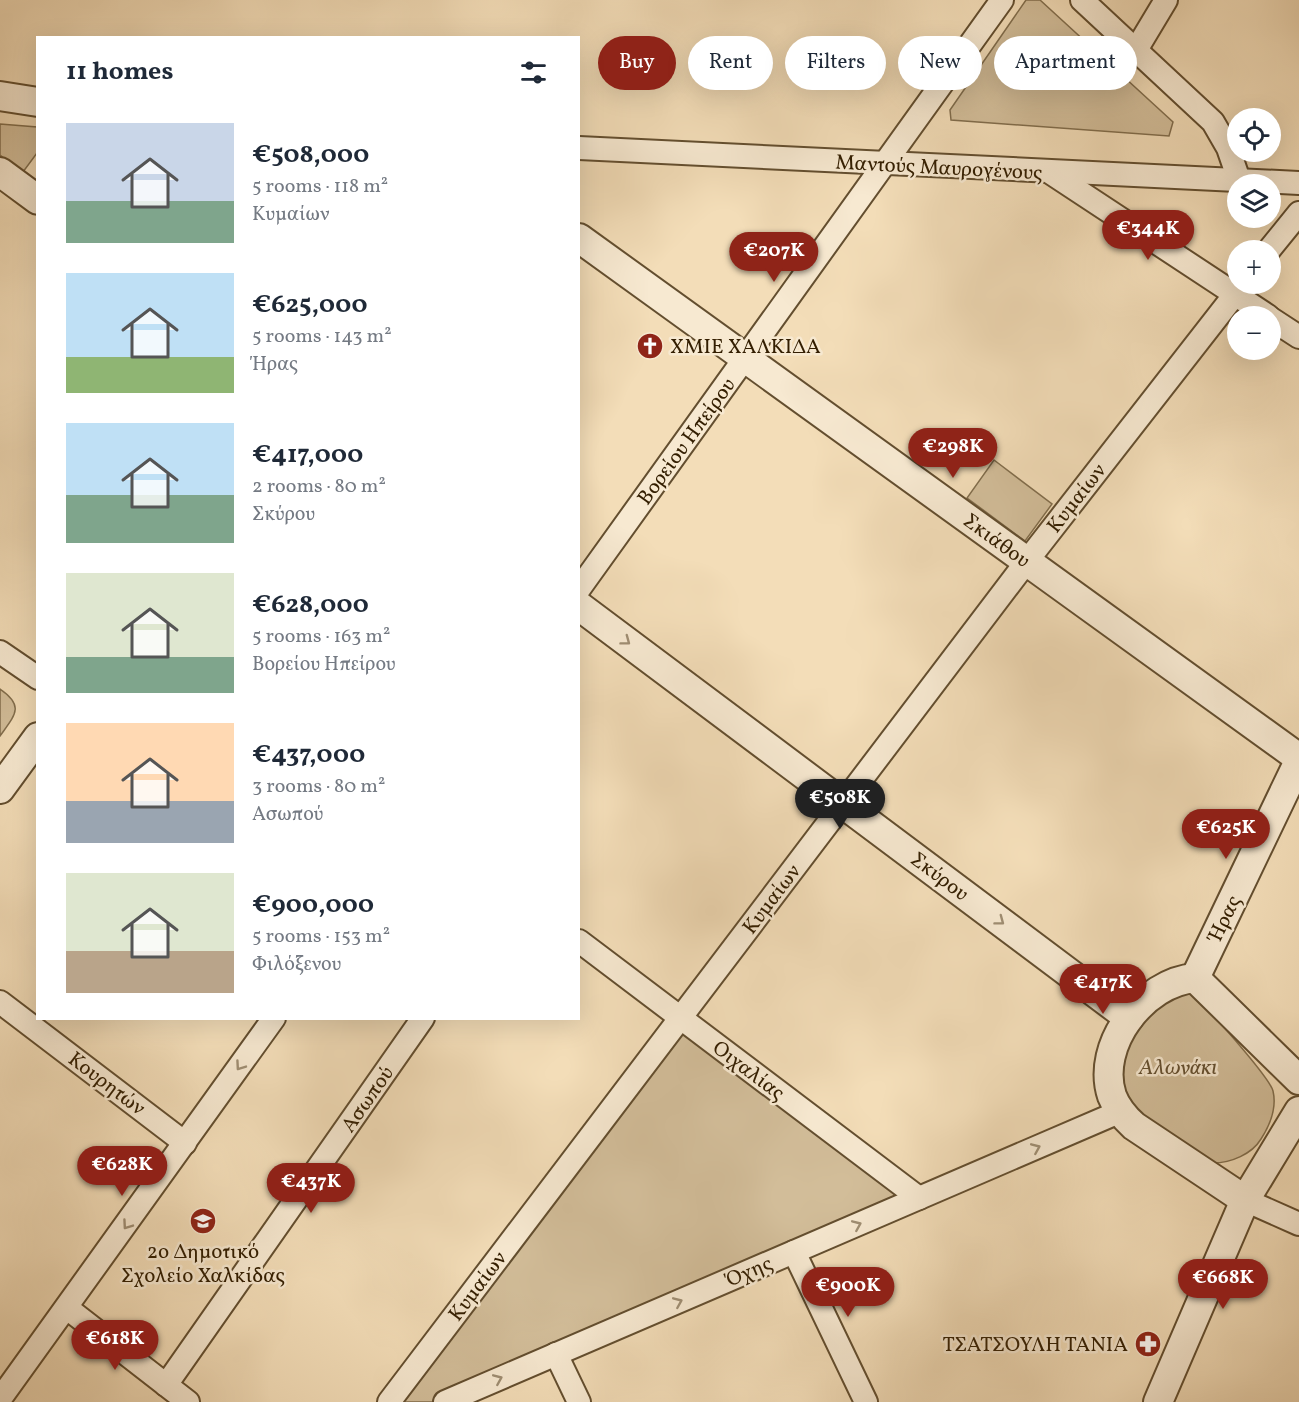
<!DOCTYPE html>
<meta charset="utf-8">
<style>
:root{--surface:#fff;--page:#f6f6f7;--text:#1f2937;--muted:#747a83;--accent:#8f2418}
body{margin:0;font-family:Vollkorn,serif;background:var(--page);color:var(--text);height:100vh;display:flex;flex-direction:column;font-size:22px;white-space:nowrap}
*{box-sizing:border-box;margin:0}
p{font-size:20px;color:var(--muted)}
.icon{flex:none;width:33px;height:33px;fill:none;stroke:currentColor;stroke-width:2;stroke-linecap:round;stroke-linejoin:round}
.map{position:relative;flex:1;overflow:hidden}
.side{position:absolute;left:36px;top:36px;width:544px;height:984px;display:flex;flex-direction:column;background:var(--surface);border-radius:0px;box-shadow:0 6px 24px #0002}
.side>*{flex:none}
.hud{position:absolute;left:598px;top:36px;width:570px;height:54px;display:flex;gap:12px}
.buttons{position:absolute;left:1227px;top:108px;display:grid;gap:12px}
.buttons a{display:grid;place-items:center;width:54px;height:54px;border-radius:50%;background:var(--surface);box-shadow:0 6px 24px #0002;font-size:30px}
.price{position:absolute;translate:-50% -51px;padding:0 14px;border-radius:21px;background:var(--accent);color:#fff;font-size:20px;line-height:39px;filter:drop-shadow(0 2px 3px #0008)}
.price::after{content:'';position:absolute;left:50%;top:36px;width:18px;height:14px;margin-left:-9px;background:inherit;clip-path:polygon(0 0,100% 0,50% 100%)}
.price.active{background:#222;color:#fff}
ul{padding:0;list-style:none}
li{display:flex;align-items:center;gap:18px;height:150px;padding:0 30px}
li span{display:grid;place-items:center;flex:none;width:168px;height:120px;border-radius:0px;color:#555}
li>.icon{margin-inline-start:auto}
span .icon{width:72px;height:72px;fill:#fffc;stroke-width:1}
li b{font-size:26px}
h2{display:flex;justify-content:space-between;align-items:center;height:72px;padding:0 30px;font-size:26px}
.tag{padding:0 21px;border-radius:27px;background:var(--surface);box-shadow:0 6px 24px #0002;font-size:21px;line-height:54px}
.tag.active{background:var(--accent);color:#fff}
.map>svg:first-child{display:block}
.green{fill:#d2bd99;stroke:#826e4d;stroke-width:1.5}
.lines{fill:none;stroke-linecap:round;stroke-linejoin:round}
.minor-casing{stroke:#634e2f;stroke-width:26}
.tertiary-casing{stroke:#634e2f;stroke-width:32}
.minor{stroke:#f7e9d1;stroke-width:22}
.tertiary{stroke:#f7e9d1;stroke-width:28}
.oneway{stroke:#9f8e73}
.labels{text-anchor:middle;stroke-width:5;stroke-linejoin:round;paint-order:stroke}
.street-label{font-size:21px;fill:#331e01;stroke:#f7e9d1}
.poi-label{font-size:21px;fill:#331e01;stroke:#f7e9d1;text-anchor:start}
.park-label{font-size:21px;font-style:italic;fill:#634e2f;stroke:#f7e9d1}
</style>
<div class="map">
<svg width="1299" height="1402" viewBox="0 0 1299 1402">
<rect width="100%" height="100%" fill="#f3ddb8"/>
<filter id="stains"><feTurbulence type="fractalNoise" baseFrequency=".00333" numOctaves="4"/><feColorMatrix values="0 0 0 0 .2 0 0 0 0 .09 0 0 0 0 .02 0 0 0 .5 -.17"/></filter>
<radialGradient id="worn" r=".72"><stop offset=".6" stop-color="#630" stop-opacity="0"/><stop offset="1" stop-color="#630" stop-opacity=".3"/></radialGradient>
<g class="green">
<path d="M 1026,0 L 1040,0 L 1173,122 L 1169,136 L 951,120 L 950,110 Z"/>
<path d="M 0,124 L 37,127 L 37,153 L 23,172 L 0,155 Z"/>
<path d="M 994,460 L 1052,504 L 1025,541 L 967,498 Z"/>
<path d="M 0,689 C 25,706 15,715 0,736 Z"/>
<path d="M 1190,992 C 1204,1003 1270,1078 1273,1091 C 1277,1108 1270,1125 1261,1139 C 1252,1154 1231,1163 1213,1163 L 1138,1114 L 1126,1103 L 1116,1063 L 1157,999 Z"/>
<path d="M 681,1018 L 919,1198 L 445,1402 L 389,1402 Z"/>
</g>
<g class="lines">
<defs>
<g id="minor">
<path d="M 1082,0 L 1213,122 L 1228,148 L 1239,180"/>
<path d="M 1136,50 L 1166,0"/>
<path d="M 579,148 L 1299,183"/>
<path d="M 1051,173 L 1268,316"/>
<path d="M 1269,250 L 1299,213"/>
<path d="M 1270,318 L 1299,337"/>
<path d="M 579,589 L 1002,0"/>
<path d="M 0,652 L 38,678"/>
<path d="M 579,941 L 919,1198"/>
<path d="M 0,1002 L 185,1143"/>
<path d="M 1245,1200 L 1299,1224"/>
<path d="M 794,1252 L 866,1402"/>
<path d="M 67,1308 L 188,1402"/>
<path d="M 556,1354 L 579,1402"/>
<path d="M 166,1385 L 423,1018"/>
<path d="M 0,1399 L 274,1018"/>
<path d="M 389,1402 L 1027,561 L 1243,284"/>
<path d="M 445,1402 L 1119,1112"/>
</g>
<g id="tertiary">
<path d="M 0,96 L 38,102"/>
<path d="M 0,172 L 38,200"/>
<path d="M 579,238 L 1299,758"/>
<path d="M 579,606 L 1129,1018"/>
<path d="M 0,789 L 38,737"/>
<path d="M 1195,978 L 1299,761"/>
<path d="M 1245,1200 L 1134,1126 C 1124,1117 1117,1109 1112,1096 C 1095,1045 1144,982 1195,978 L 1299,1080"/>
<path d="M 1158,1402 L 1245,1200 L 1299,1111"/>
</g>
</defs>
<use href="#minor" class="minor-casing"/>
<use href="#tertiary" class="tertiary-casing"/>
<use href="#minor" class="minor"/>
<use href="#tertiary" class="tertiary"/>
</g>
<defs><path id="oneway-chevron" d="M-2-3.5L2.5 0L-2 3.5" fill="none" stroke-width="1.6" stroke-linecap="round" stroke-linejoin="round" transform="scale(1.5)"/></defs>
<g class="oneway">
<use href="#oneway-chevron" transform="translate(626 641) rotate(37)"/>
<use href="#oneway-chevron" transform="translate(1000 921) rotate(37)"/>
<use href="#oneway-chevron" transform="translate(240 1066) rotate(125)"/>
<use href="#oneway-chevron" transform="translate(1036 1148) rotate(-23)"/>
<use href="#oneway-chevron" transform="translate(127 1225) rotate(125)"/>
<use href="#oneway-chevron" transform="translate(857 1225) rotate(-23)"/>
<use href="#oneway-chevron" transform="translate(678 1302) rotate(-23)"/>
<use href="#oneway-chevron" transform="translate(498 1379) rotate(-23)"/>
</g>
<defs>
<symbol id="church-disc" viewBox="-11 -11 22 22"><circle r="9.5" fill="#8f2418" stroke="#f7e9d1"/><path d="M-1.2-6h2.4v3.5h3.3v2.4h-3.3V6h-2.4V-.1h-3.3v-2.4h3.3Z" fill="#fff"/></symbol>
<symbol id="school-disc" viewBox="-11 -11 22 22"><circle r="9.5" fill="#8f2418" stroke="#f7e9d1"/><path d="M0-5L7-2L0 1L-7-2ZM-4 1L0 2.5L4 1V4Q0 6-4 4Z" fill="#fff"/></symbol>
<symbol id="pharmacy-disc" viewBox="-11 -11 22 22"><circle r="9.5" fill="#8f2418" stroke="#f7e9d1"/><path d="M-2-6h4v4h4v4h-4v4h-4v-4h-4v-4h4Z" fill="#fff"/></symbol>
</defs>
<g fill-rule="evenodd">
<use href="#church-disc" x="635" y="331" width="30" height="30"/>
<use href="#school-disc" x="188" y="1206" width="30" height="30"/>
<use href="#pharmacy-disc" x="1133" y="1329" width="30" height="30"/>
</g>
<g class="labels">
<g class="street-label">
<text transform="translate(939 167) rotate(3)" y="7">Μαντούς Μαυρογένους</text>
<text transform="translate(686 441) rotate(-54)" y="7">Βορείου Ηπείρου</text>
<text transform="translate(1076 498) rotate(-52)" y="7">Κυμαίων</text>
<text transform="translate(997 540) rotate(36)" y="7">Σκιάθου</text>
<text transform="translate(940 876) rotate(37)" y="7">Σκύρου</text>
<text transform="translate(771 899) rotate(-53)" y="7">Κυμαίων</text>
<text transform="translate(1224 918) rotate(-64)" y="7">Ήρας</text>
<text transform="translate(749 1070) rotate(37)" y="7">Οιχαλίας</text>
<text transform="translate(107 1083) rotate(37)" y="7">Κουρητών</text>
<text transform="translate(367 1099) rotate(-55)" y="7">Ασωπού</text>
<text transform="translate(749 1271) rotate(-23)" y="7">Όχης</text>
<text transform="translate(477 1286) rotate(-53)" y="7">Κυμαίων</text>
</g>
<g class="poi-label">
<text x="670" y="353">ΧΜΙΕ ΧΑΛΚΙΔΑ</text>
<text x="203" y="1258" text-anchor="middle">2ο Δημοτικό<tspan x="203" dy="24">Σχολείο Χαλκίδας</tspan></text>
<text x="1128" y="1351" text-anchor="end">ΤΣΑΤΣΟΥΛΗ ΤΑΝΙΑ</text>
</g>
<g class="park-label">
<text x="1178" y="1074">Αλωνάκι</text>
</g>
</g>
<rect width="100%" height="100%" filter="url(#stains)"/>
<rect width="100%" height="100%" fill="url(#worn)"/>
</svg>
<div class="buttons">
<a><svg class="icon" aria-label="locate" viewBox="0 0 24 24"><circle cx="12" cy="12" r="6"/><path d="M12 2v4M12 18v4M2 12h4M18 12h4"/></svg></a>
<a><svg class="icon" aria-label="layers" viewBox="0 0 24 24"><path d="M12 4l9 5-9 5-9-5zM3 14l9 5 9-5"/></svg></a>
<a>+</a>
<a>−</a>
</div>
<b class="price" style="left:1148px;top:261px">€344K</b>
<b class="price" style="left:774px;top:283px">€207K</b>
<b class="price" style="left:953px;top:479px">€298K</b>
<b class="price active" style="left:840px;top:830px">€508K</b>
<b class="price" style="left:1226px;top:860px">€625K</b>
<b class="price" style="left:1103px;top:1015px">€417K</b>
<b class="price" style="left:122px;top:1197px">€628K</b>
<b class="price" style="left:311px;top:1214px">€437K</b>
<b class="price" style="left:1223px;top:1310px">€668K</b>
<b class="price" style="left:848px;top:1318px">€900K</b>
<b class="price" style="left:115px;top:1371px">€618K</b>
<div class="hud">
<a class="tag active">Buy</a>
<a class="tag">Rent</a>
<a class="tag">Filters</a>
<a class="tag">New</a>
<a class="tag">Apartment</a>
</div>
<section class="side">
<h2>11 homes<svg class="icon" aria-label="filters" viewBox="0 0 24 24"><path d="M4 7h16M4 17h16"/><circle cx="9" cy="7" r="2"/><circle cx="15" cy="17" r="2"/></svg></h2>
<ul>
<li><span style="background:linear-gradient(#c9d6e8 65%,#7fa58c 0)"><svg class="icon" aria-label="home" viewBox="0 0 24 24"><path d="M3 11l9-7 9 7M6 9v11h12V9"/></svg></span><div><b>€508,000</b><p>5 rooms · 118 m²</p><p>Κυμαίων</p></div></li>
<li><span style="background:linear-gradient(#bfe0f5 70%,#8fb573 0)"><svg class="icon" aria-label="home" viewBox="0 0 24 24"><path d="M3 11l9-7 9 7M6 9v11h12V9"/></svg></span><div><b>€625,000</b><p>5 rooms · 143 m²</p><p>Ήρας</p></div></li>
<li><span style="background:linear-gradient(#bfe0f5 60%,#7fa58c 0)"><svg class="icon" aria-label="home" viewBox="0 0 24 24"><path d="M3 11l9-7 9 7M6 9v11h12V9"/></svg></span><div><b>€417,000</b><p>2 rooms · 80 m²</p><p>Σκύρου</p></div></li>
<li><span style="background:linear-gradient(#dfe7d0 70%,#7fa58c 0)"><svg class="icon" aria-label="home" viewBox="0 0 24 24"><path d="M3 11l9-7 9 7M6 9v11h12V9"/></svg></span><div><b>€628,000</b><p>5 rooms · 163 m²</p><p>Βορείου Ηπείρου</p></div></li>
<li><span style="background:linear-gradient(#ffd9b3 65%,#9aa5b1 0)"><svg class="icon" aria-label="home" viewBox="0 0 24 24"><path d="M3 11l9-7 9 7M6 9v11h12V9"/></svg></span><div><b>€437,000</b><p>3 rooms · 80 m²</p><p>Ασωπού</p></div></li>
<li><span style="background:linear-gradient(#dfe7d0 65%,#b9a48a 0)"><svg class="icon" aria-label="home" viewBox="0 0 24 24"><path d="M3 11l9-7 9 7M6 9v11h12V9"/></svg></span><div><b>€900,000</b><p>5 rooms · 153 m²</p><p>Φιλόξενου</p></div></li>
</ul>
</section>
</div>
